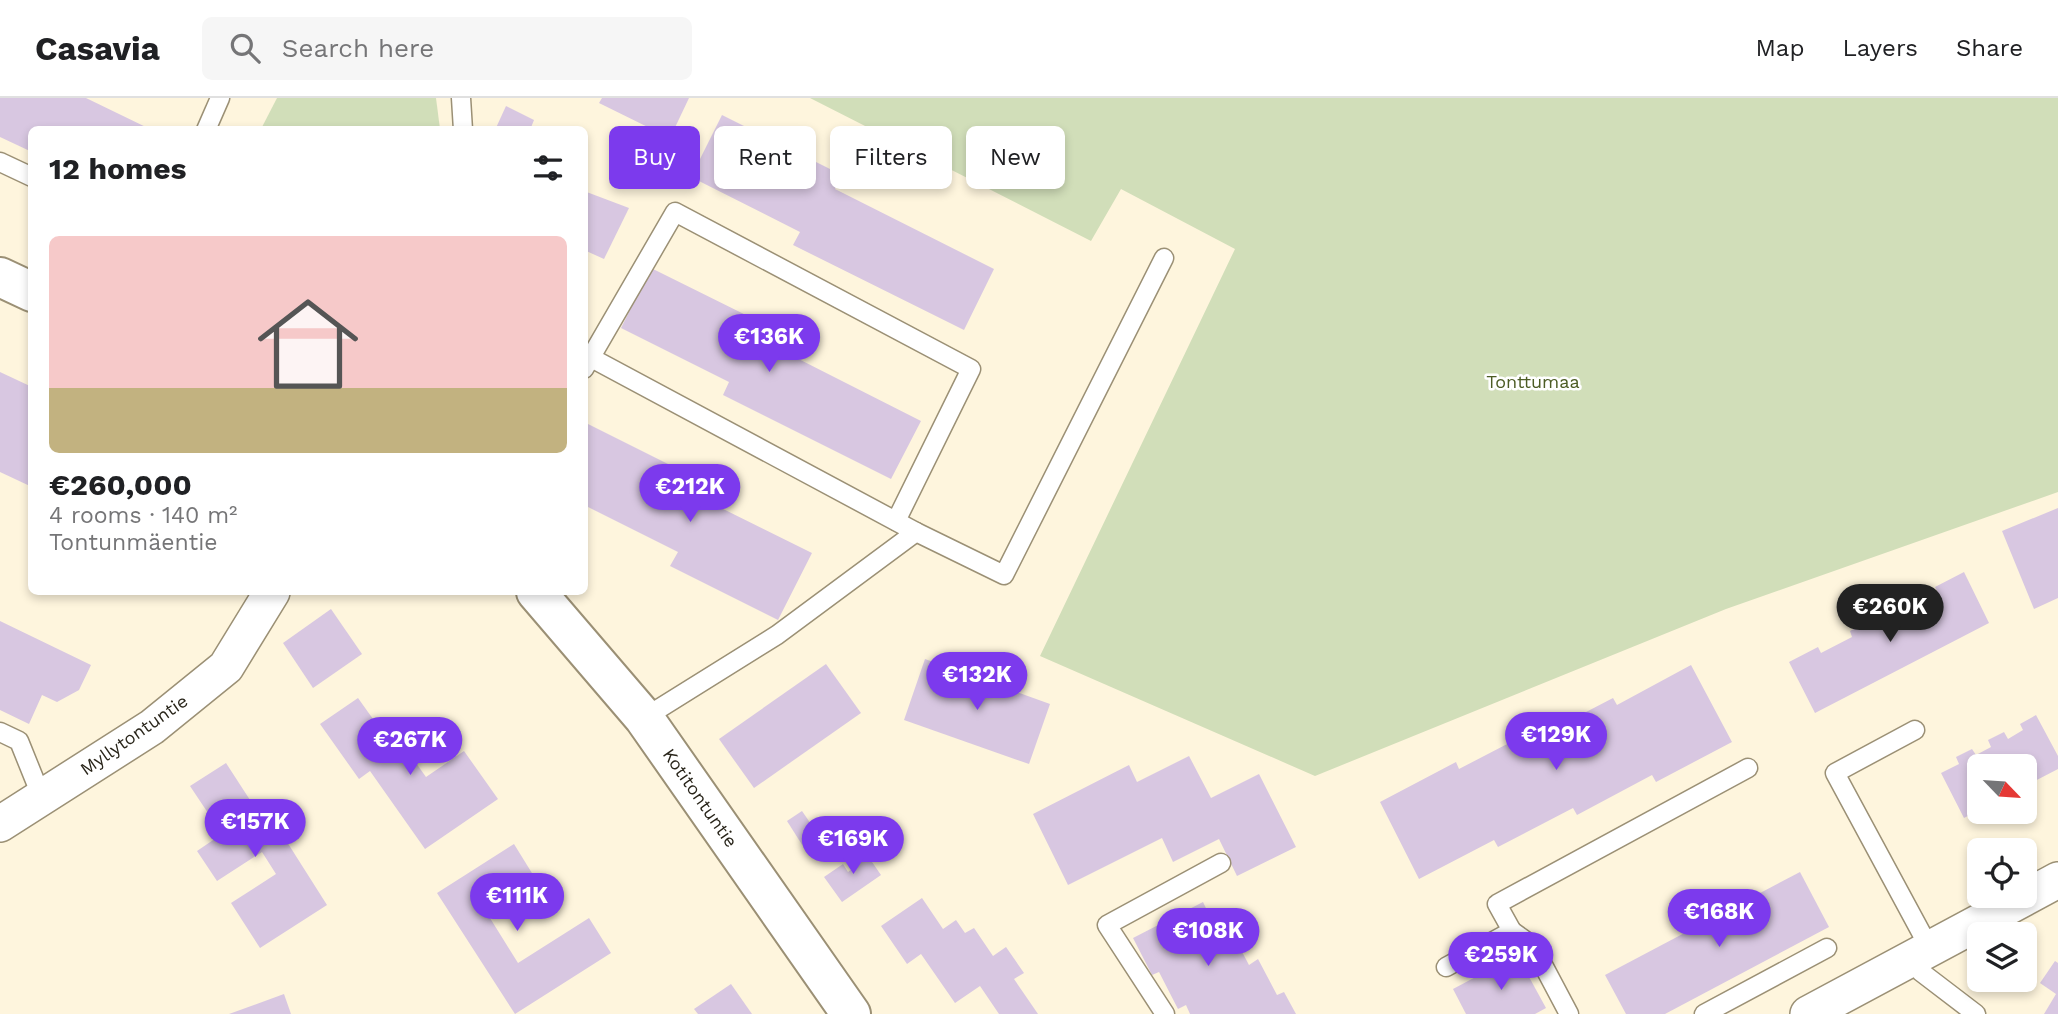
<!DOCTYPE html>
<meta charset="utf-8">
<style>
:root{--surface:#fff;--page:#f6f6f6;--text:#202124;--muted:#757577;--line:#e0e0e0;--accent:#7c3aed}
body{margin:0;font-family:"Work Sans",sans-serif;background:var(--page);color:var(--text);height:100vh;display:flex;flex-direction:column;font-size:26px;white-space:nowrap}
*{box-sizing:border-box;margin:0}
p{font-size:23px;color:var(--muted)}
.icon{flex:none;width:38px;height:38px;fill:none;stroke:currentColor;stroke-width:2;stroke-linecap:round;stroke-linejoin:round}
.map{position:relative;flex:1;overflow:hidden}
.sheet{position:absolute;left:28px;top:28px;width:560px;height:469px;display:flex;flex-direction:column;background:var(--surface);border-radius:10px;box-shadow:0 4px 10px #0003}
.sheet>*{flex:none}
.guide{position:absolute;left:609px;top:28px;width:665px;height:63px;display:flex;gap:14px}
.needle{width:46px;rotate:115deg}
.buttons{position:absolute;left:1967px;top:656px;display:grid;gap:14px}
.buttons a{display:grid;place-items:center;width:70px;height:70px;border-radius:10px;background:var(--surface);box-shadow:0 4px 10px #0003;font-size:35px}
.price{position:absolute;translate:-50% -60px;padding:0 16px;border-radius:24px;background:var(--accent);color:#fff;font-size:23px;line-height:46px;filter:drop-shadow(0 2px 4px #0008)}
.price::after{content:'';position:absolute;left:50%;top:42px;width:21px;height:16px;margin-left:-10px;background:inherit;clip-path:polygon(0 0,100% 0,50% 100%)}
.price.selected{background:#222;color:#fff}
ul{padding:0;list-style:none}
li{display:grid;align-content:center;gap:14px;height:371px;padding:0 21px}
li span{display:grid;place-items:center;height:217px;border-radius:10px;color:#555}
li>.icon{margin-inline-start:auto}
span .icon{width:126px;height:126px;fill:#fffc;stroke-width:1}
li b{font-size:30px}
h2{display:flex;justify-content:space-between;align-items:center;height:84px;padding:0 21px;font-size:30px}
.pill{padding:0 24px;border-radius:10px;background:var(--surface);box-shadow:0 4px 10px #0003;font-size:24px;line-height:63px}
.pill.selected{background:var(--accent);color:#fff}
header{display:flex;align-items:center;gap:42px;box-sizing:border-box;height:98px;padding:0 35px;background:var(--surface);border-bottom:2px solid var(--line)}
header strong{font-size:33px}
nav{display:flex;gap:38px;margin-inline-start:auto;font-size:24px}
.search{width:490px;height:63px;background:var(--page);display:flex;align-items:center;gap:18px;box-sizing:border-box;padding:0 24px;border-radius:10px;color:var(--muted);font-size:26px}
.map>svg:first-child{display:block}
.green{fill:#d1deb9}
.building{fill:#d8c7e1}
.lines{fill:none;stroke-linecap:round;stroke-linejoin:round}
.service-casing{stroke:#9b9075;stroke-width:21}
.minor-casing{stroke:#9b9075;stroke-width:38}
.tertiary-casing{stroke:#9b9075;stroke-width:42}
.service{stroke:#fff;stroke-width:18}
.minor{stroke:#fff;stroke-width:35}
.tertiary{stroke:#fff;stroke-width:38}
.labels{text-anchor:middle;stroke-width:5;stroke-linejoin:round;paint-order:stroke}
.park-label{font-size:18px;fill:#4c5c24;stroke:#fff}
.street-label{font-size:18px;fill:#29251a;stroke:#fff}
</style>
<header>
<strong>Casavia</strong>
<div class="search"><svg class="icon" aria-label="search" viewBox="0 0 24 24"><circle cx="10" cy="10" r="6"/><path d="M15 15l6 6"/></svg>Search here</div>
<nav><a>Map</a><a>Layers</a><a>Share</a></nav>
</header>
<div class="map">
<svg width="2058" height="916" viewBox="0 0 2058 916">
<rect width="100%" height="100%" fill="#fef5dd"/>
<g class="green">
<path d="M 277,0 L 436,0 L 440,31 L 261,31 Z"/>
<path d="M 810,0 L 2058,0 L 2058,394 L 1726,511 L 1315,678 L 1040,558 L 1235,151 L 1121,91 L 1091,143 Z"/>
</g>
<g class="building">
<path d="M 0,0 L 86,0 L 152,32 L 32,32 L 32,54 L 0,39 Z"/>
<path d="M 602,0 L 689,0 L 670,40 L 599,5 Z"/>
<path d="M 506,8 L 534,22 L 530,32 L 495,32 Z"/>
<path d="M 722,17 L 842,77 L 835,91 L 994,171 L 964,232 L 793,147 L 800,134 L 691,79 Z"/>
<path d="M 584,93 L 629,110 L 604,161 L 584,152 Z"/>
<path d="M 651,170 L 768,228 L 761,242 L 921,323 L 891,381 L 723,297 L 729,284 L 621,230 Z"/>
<path d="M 0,274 L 32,289 L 32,389 L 0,374 Z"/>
<path d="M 584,324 L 716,390 L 709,404 L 812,455 L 778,522 L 670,468 L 678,454 L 584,407 Z"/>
<path d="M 2058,410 L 2058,500 L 2034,511 L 2002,433 Z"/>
<path d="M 1964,474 L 1989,525 L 1815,615 L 1789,564 L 1818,549 L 1821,555 L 1852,539 L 1850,533 L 1903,505 L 1906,512 L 1938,495 L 1935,489 Z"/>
<path d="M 331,511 L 362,556 L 313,590 L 283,545 Z"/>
<path d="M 0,523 L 91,567 L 79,592 L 57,604 L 42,597 L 29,626 L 0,612 Z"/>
<path d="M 925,561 L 1050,606 L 1029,666 L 904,622 Z"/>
<path d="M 826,566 L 861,615 L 754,690 L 719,641 Z"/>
<path d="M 1691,567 L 1732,644 L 1656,684 L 1652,677 L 1577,717 L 1573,710 L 1498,749 L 1494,742 L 1419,781 L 1380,704 L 1456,664 L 1459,671 L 1534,632 L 1538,639 L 1613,600 L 1617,607 Z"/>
<path d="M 358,600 L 408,670 L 416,665 L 426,679 L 464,653 L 498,701 L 425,751 L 370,673 L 359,681 L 320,626 Z"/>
<path d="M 2036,617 L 2058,658 L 2058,671 L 2025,688 L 2025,668 L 1979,668 L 1979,712 L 1964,720 L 1941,675 L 1959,666 L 1956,659 L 1972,651 L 1976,657 L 1991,649 L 1988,642 L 2004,634 L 2008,641 L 2023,632 L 2020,626 Z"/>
<path d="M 1189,658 L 1211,700 L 1259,676 L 1296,749 L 1237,778 L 1219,741 L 1173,764 L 1162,740 L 1068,787 L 1033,716 L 1129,667 L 1137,684 Z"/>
<path d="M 226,665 L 261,719 L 268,714 L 327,807 L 260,850 L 231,805 L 276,776 L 262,754 L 217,783 L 197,753 L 222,736 L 190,688 Z"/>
<path d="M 802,713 L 822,742 L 806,753 L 787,723 Z"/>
<path d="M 514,746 L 535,780 L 485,812 L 518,865 L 589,820 L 611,855 L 515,916 L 437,795 Z"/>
<path d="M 863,751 L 881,777 L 842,804 L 824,779 L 843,766 L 848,774 L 855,769 L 850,761 Z"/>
<path d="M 1800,774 L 1829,829 L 1665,916 L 1626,916 L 1605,877 Z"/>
<path d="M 922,800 L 943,831 L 956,822 L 965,835 L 974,830 L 993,858 L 1006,849 L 1024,875 L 1014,881 L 1038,916 L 999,916 L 980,888 L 955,905 L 921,856 L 907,866 L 881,828 Z"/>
<path d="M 1203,804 L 1220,839 L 1231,833 L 1249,867 L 1258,861 L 1277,897 L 1284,894 L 1296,916 L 1190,916 L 1186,907 L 1178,911 L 1159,874 L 1152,877 L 1133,840 Z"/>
<path d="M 1517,857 L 1546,910 L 1535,916 L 1466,916 L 1453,891 Z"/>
<path d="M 2055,863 L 2058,865 L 2058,916 L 2044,916 L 2056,896 L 2040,885 Z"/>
<path d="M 731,886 L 752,916 L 698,916 L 694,911 Z"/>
<path d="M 284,896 L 291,916 L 229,916 Z"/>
</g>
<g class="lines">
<defs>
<g id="service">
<path d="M 461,0 L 463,32"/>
<path d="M 206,32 L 220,0"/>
<path d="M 0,64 L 32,79"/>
<path d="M 584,256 L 916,434 L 777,537 L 644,620"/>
<path d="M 584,271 L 675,114 L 971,271 L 896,423"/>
<path d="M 916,434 L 1004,477 L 1164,160"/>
<path d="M 1915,632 L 1835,675 L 1930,851"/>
<path d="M 0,634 L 19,643 L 42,700"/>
<path d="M 1512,833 L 1497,806 L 1748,670"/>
<path d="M 1911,861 L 1921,874 L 1976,916"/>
<path d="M 1446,869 L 1512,833 L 1533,848 L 1569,916"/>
<path d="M 1165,916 L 1107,827 L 1221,765"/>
<path d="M 1704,916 L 1827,850"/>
</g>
<g id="minor">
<path d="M 0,726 L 152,629 L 226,569 L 272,494"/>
<path d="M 1808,916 L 2058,782"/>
</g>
<g id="tertiary">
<path d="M 0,179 L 32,194"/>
<path d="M 536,494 L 644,620 L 851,916"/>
</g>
</defs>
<use href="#service" class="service-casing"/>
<use href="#minor" class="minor-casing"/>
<use href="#tertiary" class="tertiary-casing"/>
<use href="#service" class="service"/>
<use href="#minor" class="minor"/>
<use href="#tertiary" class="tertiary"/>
</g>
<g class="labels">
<g class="park-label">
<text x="1533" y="290">Tonttumaa</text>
</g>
<g class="street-label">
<text transform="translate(134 637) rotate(-35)" y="6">Myllytontuntie</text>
<text transform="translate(700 700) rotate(55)" y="6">Kotitontuntie</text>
</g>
</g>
</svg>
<div class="buttons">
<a><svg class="needle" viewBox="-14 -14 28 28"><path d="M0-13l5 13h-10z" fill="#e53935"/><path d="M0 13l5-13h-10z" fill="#757577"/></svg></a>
<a><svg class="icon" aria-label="locate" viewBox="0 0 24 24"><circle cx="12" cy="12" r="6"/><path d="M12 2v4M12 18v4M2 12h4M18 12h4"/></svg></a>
<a><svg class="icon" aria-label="layers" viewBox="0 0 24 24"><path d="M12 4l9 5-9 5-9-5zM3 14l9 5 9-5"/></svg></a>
</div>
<b class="price" style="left:769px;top:276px">€136K</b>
<b class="price" style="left:690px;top:426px">€212K</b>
<b class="price selected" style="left:1890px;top:546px">€260K</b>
<b class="price" style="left:977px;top:614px">€132K</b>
<b class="price" style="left:1556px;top:674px">€129K</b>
<b class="price" style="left:410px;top:679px">€267K</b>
<b class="price" style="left:255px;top:761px">€157K</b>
<b class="price" style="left:853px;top:778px">€169K</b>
<b class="price" style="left:517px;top:835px">€111K</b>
<b class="price" style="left:1719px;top:851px">€168K</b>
<b class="price" style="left:1208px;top:870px">€108K</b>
<b class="price" style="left:1501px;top:894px">€259K</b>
<div class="guide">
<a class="pill selected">Buy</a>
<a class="pill">Rent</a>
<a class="pill">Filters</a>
<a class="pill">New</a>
</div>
<section class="sheet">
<h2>12 homes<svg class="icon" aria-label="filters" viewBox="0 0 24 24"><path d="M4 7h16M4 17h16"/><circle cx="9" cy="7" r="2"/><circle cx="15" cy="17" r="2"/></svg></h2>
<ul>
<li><span style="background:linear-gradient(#f6c9c9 70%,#c2b280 0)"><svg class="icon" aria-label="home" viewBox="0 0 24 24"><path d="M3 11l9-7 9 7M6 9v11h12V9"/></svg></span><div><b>€260,000</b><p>4 rooms · 140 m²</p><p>Tontunmäentie</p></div></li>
</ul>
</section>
</div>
